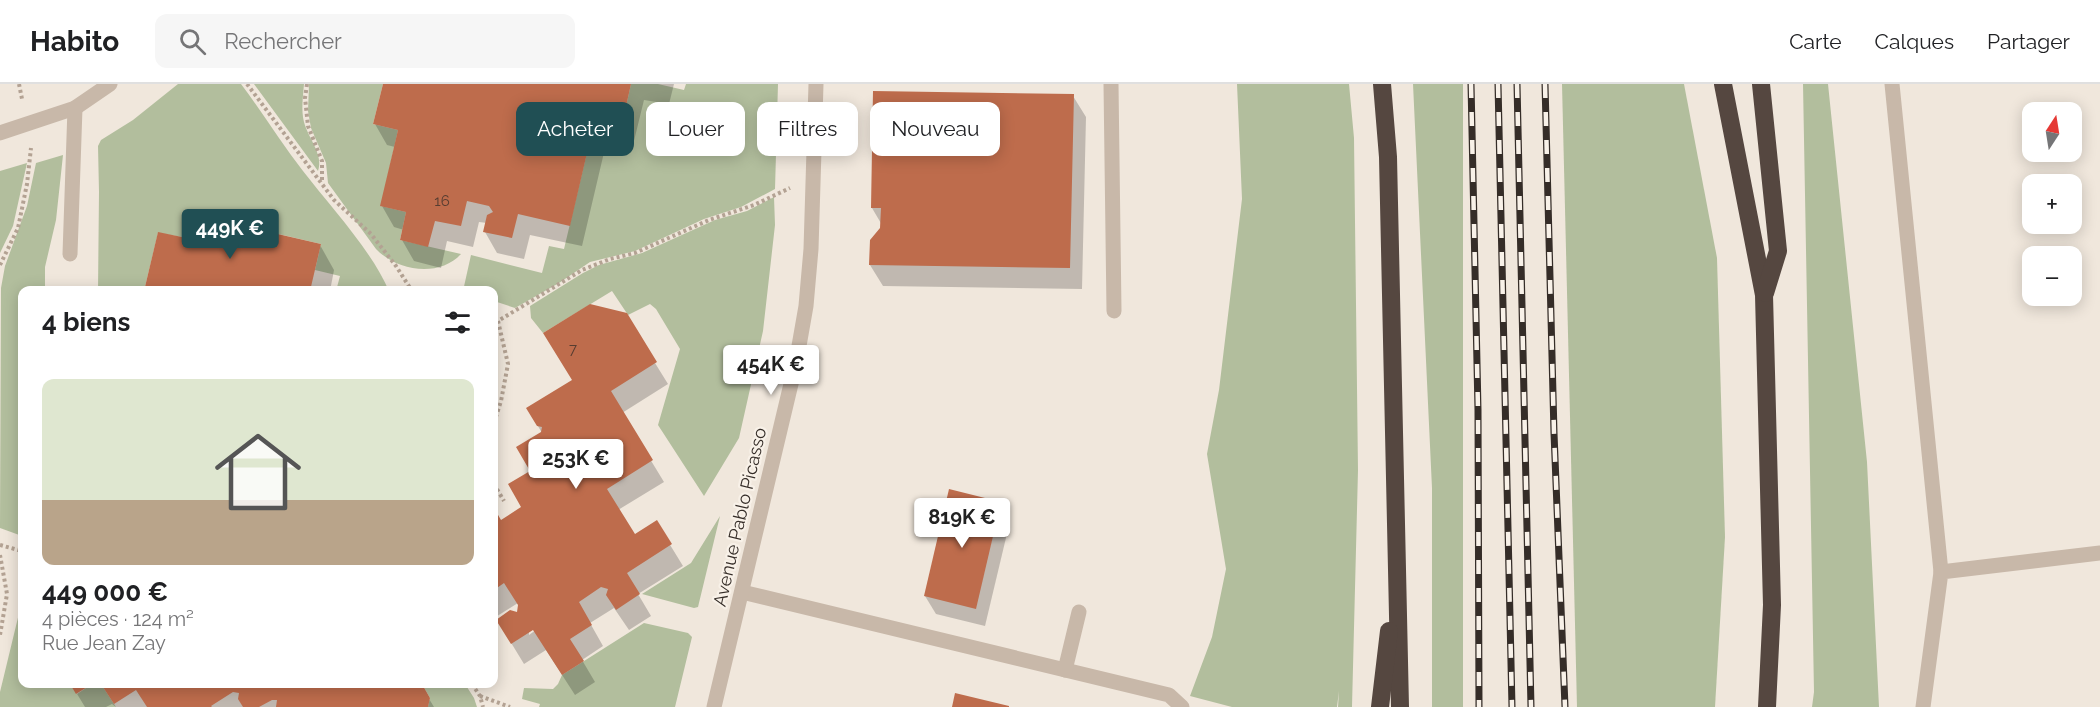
<!DOCTYPE html>
<html lang="fr">
<meta charset="utf-8">
<style>
:root{--surface:#fff;--page:#f6f6f6;--text:#202124;--muted:#757577;--line:#e0e0e0;--accent:#204f54}
body{margin:0;font-family:Raleway,sans-serif;background:var(--page);color:var(--text);height:100vh;display:flex;flex-direction:column;font-size:22px;white-space:nowrap}
*{box-sizing:border-box;margin:0}
p{font-size:20px;color:var(--muted)}
.icon{flex:none;width:33px;height:33px;fill:none;stroke:currentColor;stroke-width:2;stroke-linecap:round;stroke-linejoin:round}
.map{position:relative;flex:1;overflow:hidden}
.details{position:absolute;left:18px;top:202px;width:480px;height:402px;display:flex;flex-direction:column;background:var(--surface);border-radius:12px;box-shadow:0 3px 15px #0003}
.details>*{flex:none}
.guide{position:absolute;left:516px;top:18px;width:570px;height:54px;display:flex;gap:12px}
.needle{width:39px;rotate:12deg}
.buttons{position:absolute;left:2022px;top:18px;display:grid;gap:12px}
.buttons a{display:grid;place-items:center;width:60px;height:60px;border-radius:12px;background:var(--surface);box-shadow:0 3px 15px #0003;font-size:30px}
.price{position:absolute;translate:-50% -51px;padding:0 14px;border-radius:6px;background:#fff;color:#222;font-size:20px;line-height:39px;filter:drop-shadow(0 2px 3px #0008)}
.price::after{content:'';position:absolute;left:50%;top:36px;width:18px;height:14px;margin-left:-9px;background:inherit;clip-path:polygon(0 0,100% 0,50% 100%)}
.price.selected{background:var(--accent);color:#fff}
ul{padding:0;list-style:none}
li{display:grid;align-content:center;gap:12px;height:318px;padding:0 24px}
li+li{border-top:2px solid var(--line)}
li span{display:grid;place-items:center;height:186px;border-radius:12px;color:#555}
li>.icon{margin-inline-start:auto}
span .icon{width:108px;height:108px;fill:#fffc;stroke-width:1}
li b{font-size:26px}
h2{display:flex;justify-content:space-between;align-items:center;height:72px;padding:0 24px;font-size:26px}
.tag{padding:0 21px;border-radius:12px;background:var(--surface);box-shadow:0 3px 15px #0003;font-size:21px;line-height:54px}
.tag.selected{background:var(--accent);color:#fff}
header{display:flex;align-items:center;gap:36px;box-sizing:border-box;height:84px;padding:0 30px;background:var(--surface);border-bottom:2px solid var(--line)}
header strong{font-size:28px}
nav{display:flex;gap:33px;margin-inline-start:auto;font-size:21px}
.search{width:420px;height:54px;background:var(--page);display:flex;align-items:center;gap:15px;box-sizing:border-box;padding:0 21px;border-radius:12px;color:var(--muted);font-size:22px}
.map>svg:first-child{display:block}
.green{fill:#b2be9d}
.shadow{fill:#0003;fill-rule:evenodd}
.building{fill:#be6c4c}
.lines{fill:none;stroke-linecap:round;stroke-linejoin:round}
.path{stroke:#b3a293;stroke-width:4;stroke-dasharray:3 3;stroke-linecap:butt}
.minor{stroke:#c8b8a9;stroke-width:15}
.highway{stroke:#554740;stroke-width:18}
.rail-casing{stroke:#352d28;stroke-width:7}
.rail{stroke:#f8f1e8;stroke-width:4.5;stroke-dasharray:14;stroke-linecap:butt}
.labels{text-anchor:middle;stroke-width:4.5;stroke-linejoin:round;paint-order:stroke}
.number-label{font-size:15px;fill:#573d31}
.street-label{font-size:18px;fill:#352d28;stroke:#f8f1e8}
</style>
<header>
<strong>Habito</strong>
<div class="search"><svg class="icon" aria-label="search" viewBox="0 0 24 24"><circle cx="10" cy="10" r="6"/><path d="M15 15l6 6"/></svg>Rechercher</div>
<nav><a>Carte</a><a>Calques</a><a>Partager</a></nav>
</header>
<div class="map">
<svg width="2100" height="623" viewBox="0 0 2100 623">
<rect width="100%" height="100%" fill="#f0e7dc"/>
<g class="green">
<path d="M 178,0 L 241,0 C 263,29 281,59 303,87 C 330,122 372,167 389,207 L 336,207 L 340,192 L 315,186 L 321,160 L 189,129 L 182,153 L 158,149 L 144,207 L 98,207 L 99,108 L 98,62 L 101,56 L 133,36 Z"/>
<path d="M 254,0 L 304,0 C 303,13 301,26 304,38 C 308,54 324,71 318,87 Z"/>
<path d="M 309,0 L 383,0 L 373,40 L 398,46 L 381,122 L 406,128 L 400,156 L 461,170 C 439,194 397,187 376,165 L 328,99 L 326,79 L 311,44 L 308,27 Z"/>
<path d="M 631,0 L 658,0 L 684,6 L 686,0 L 778,0 L 775,105 L 741,123 L 704,135 L 635,167 L 590,178 L 559,199 L 515,224 L 494,217 L 494,207 L 463,207 L 471,171 L 542,189 L 549,162 L 564,165 L 594,39 L 621,45 Z"/>
<path d="M 1237,0 L 1349,0 L 1354,54 L 1358,386 L 1352,623 L 1338,623 L 1339,607 L 1337,623 L 1232,623 L 1190,612 L 1212,553 L 1226,485 L 1207,370 L 1219,306 L 1242,115 Z"/>
<path d="M 1413,0 L 1463,0 L 1463,623 L 1432,623 L 1432,404 Z"/>
<path d="M 1562,0 L 1684,0 L 1717,174 L 1725,453 L 1715,623 L 1577,623 Z"/>
<path d="M 1803,0 L 1828,0 L 1867,378 L 1879,623 L 1812,623 L 1814,608 Z"/>
<path d="M 63,71 L 56,136 L 45,183 L 45,207 L 22,207 L 22,367 L 18,388 L 22,389 L 22,452 L 0,444 L 1,204 L 5,182 L 27,122 L 36,79 Z"/>
<path d="M 27,79 L 13,142 L 0,169 L 0,87 Z"/>
<path d="M 774,113 L 775,141 L 763,247 L 739,354 L 704,412 L 658,341 L 680,265 L 656,225 L 650,220 L 628,231 L 612,207 L 543,249 L 531,234 L 530,222 L 583,189 L 599,181 L 642,169 L 715,136 L 747,127 Z"/>
<path d="M 720,432 L 698,523 L 694,524 L 642,510 L 691,479 Z"/>
<path d="M 22,517 L 22,600 L 70,600 L 77,610 L 92,600 L 101,600 L 116,623 L 0,623 L 0,608 Z"/>
<path d="M 644,539 L 688,549 L 692,553 L 675,623 L 539,623 L 540,620 L 522,615 L 524,604 L 553,605 L 558,600 L 562,591 Z"/>
<path d="M 422,600 L 465,600 L 474,614 L 477,623 L 428,623 L 430,614 Z"/>
</g>
<g class="shadow">
<path d="M 384,0 L 674,0 L 669,20 L 644,16 L 632,65 L 606,60 L 582,162 L 530,151 L 524,175 L 497,169 L 485,148 L 487,139 L 479,138 L 473,163 L 447,157 L 441,184 L 414,177 L 402,156 L 404,146 L 394,143 L 382,122 L 395,63 L 387,61 L 375,40 Z"/>
<path d="M 1073,12 L 1086,33 L 1082,205 L 883,202 L 870,181 L 882,144 L 882,141 L 872,124 Z"/>
<path d="M 183,155 L 320,161 L 334,186 L 330,207 L 145,207 Z"/>
<path d="M 655,279 L 668,300 L 622,329 L 664,398 L 618,426 L 634,452 L 656,438 L 683,482 L 638,510 L 651,532 L 629,546 L 614,524 L 590,539 L 603,562 L 582,576 L 595,598 L 575,611 L 546,566 L 524,580 L 510,557 L 519,530 L 520,522 L 518,519 L 494,534 L 494,427 L 501,438 L 523,423 L 542,349 L 528,325 ZM 540,543 L 529,551 L 529,547 Z"/>
<path d="M 1000,419 L 1010,437 L 985,542 L 936,530 L 925,512 Z"/>
<path d="M 71,600 L 420,600 L 434,623 L 116,623 L 112,620 L 106,623 L 85,623 Z"/>
</g>
<g class="building">
<path d="M 383,0 L 631,0 L 621,45 L 594,39 L 570,142 L 518,130 L 512,154 L 483,148 L 487,131 L 493,128 L 489,122 L 467,117 L 461,142 L 435,137 L 428,163 L 400,156 L 406,128 L 380,122 L 398,46 L 373,40 Z"/>
<path d="M 873,7 L 1074,10 L 1070,184 L 869,181 L 870,156 L 880,144 L 881,124 L 871,124 Z"/>
<path d="M 188,129 L 321,160 L 310,207 L 144,207 L 158,148 L 182,153 Z"/>
<path d="M 590,220 L 627,229 L 657,278 L 611,307 L 653,376 L 607,405 L 635,450 L 657,436 L 672,460 L 627,489 L 640,510 L 616,526 L 606,511 L 608,505 L 601,503 L 579,518 L 592,541 L 570,555 L 584,577 L 562,591 L 533,546 L 511,560 L 496,536 L 510,526 L 517,528 L 518,521 L 504,499 L 494,506 L 494,424 L 501,436 L 521,423 L 508,400 L 530,387 L 516,363 L 541,348 L 542,343 L 537,342 L 526,324 L 572,296 L 543,249 Z"/>
<path d="M 949,405 L 1001,418 L 976,525 L 924,512 Z"/>
<path d="M 70,600 L 92,600 L 76,610 Z"/>
<path d="M 101,600 L 422,600 L 430,614 L 428,623 L 276,623 L 277,616 L 272,616 L 259,623 L 243,623 L 238,615 L 239,609 L 233,608 L 211,622 L 212,623 L 147,623 L 136,606 L 114,620 Z"/>
<path d="M 955,609 L 1009,622 L 1009,623 L 952,623 Z"/>
</g>
<g class="lines">
<g class="path">
<path d="M 19,0 L 22,15"/>
<path d="M 247,0 L 334,116 L 371,150 L 396,182 L 412,207"/>
<path d="M 307,0 L 305,14 L 308,42 L 322,77 L 322,98"/>
<path d="M 0,181 L 18,144 L 27,100 L 31,64"/>
<path d="M 494,235 L 498,237 L 494,241"/>
<path d="M 494,339 L 501,317 L 508,280 L 498,237 L 582,186 L 610,175 L 635,169 L 709,136 L 754,121 L 790,104"/>
<path d="M 494,400 L 504,417"/>
<path d="M 0,461 L 22,467"/>
<path d="M 0,471 L 7,510 L 0,551"/>
<path d="M 472,600 L 480,612 L 483,623"/>
<path d="M 480,612 L 510,623"/>
</g>
<g class="minor">
<path d="M 1111,0 L 1114,227"/>
<path d="M 1892,0 L 1941,488"/>
<path d="M 0,49 L 75,24 L 110,0"/>
<path d="M 70,170 L 75,24"/>
<path d="M 742,508 L 1169,611 L 1182,623"/>
<path d="M 1065,586 L 1079,528"/>
<path d="M 714,623 L 796,279 L 806,222 L 811,165 L 816,0"/>
<path d="M 1923,623 L 1941,488 L 2100,469"/>
</g>
<g class="highway">
<path d="M 1382,0 L 1388,73 L 1400,623"/>
<path d="M 1723,0 L 1764,211 L 1772,521 L 1767,623"/>
<path d="M 1761,0 L 1778,167 L 1765,209"/>
<path d="M 1380,623 L 1389,547"/>
</g>
<defs>
<g id="rail">
<path d="M 1471,0 L 1478,326 L 1479,623"/>
<path d="M 1498,0 L 1512,623"/>
<path d="M 1517,0 L 1531,623"/>
<path d="M 1545,0 L 1554,349 L 1565,623"/>
</g>
</defs>
<use href="#rail" class="rail-casing"/>
<use href="#rail" class="rail"/>
</g>
<g class="labels">
<g class="number-label">
<text x="442" y="122">16</text>
<text x="573" y="270">7</text>
</g>
<g class="street-label">
<text transform="translate(740 433) rotate(-77)" y="6">Avenue Pablo Picasso</text>
</g>
</g>
</svg>
<div class="buttons">
<a><svg class="needle" viewBox="-14 -14 28 28"><path d="M0-13l5 13h-10z" fill="#e53935"/><path d="M0 13l5-13h-10z" fill="#757577"/></svg></a>
<a>+</a>
<a>−</a>
</div>
<b class="price selected" style="left:230px;top:176px">449K €</b>
<b class="price" style="left:771px;top:312px">454K €</b>
<b class="price" style="left:576px;top:406px">253K €</b>
<b class="price" style="left:962px;top:465px">819K €</b>
<div class="guide">
<a class="tag selected">Acheter</a>
<a class="tag">Louer</a>
<a class="tag">Filtres</a>
<a class="tag">Nouveau</a>
</div>
<section class="details">
<h2>4 biens<svg class="icon" aria-label="filters" viewBox="0 0 24 24"><path d="M4 7h16M4 17h16"/><circle cx="9" cy="7" r="2"/><circle cx="15" cy="17" r="2"/></svg></h2>
<ul>
<li><span style="background:linear-gradient(#dfe7d0 65%,#b9a48a 0)"><svg class="icon" aria-label="home" viewBox="0 0 24 24"><path d="M3 11l9-7 9 7M6 9v11h12V9"/></svg></span><div><b>449 000 €</b><p>4 pièces · 124 m²</p><p>Rue Jean Zay</p></div></li>
</ul>
</section>
</div>
